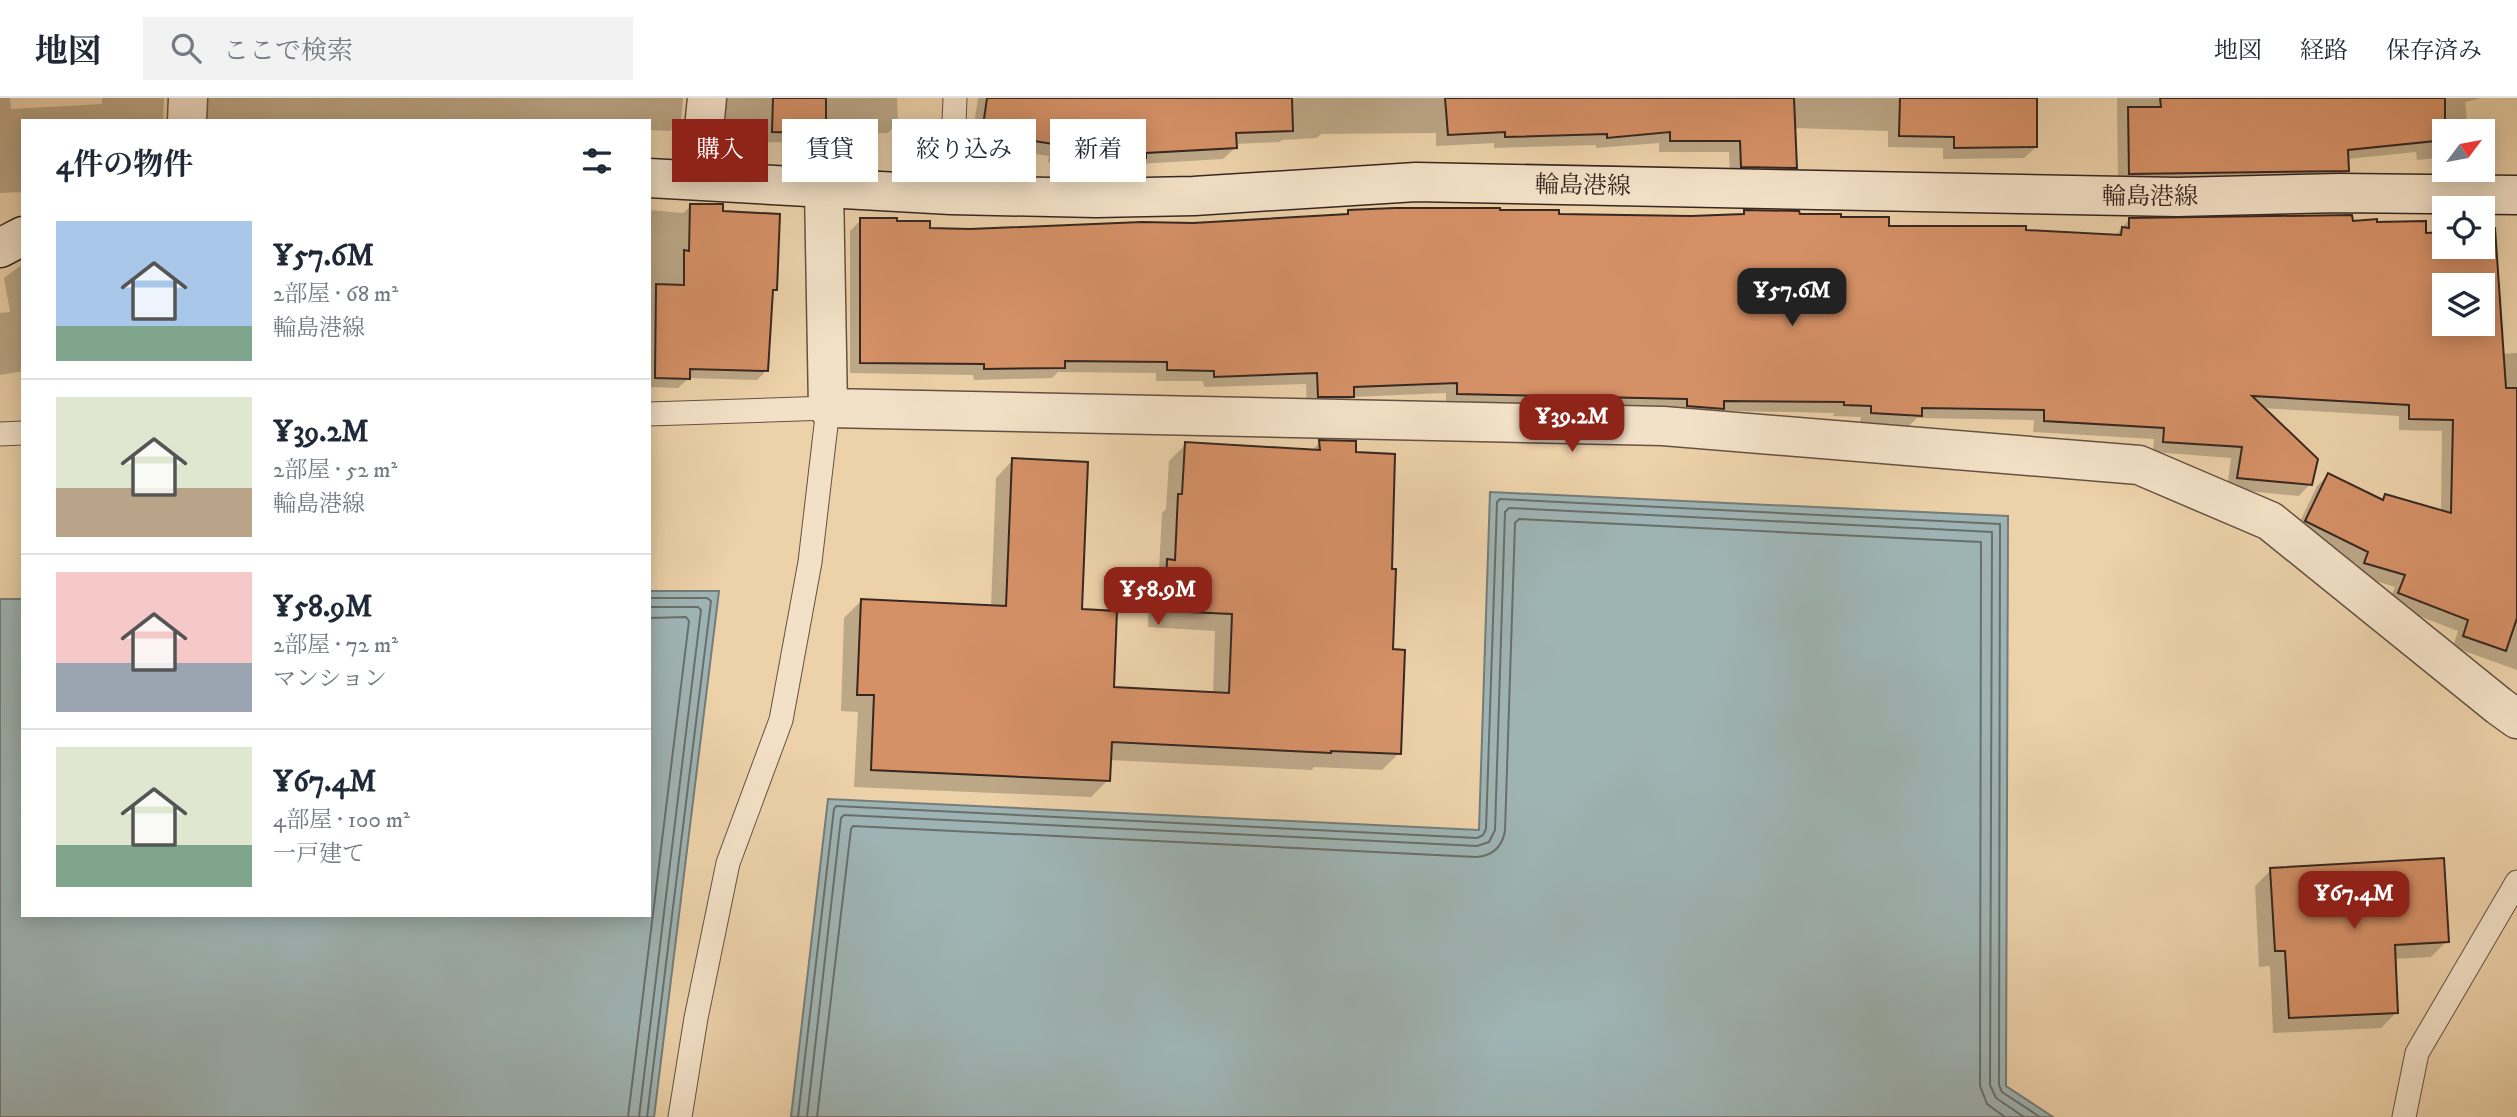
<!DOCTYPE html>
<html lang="ja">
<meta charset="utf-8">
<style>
:root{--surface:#fff;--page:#f2f2f3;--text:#1f2937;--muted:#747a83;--line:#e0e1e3;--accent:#8f2418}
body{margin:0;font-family:"IM FELL DW Pica","Noto Serif JP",serif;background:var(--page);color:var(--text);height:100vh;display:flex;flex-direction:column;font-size:26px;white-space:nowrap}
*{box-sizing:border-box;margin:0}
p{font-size:23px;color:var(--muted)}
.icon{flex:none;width:38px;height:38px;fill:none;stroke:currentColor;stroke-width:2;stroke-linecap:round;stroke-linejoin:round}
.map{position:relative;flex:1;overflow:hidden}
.side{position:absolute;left:21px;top:21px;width:630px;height:798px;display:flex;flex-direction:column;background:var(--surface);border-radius:0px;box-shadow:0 4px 18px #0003}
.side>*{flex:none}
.guide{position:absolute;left:672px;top:21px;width:665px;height:63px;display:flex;gap:14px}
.needle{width:46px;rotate:58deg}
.controls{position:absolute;left:2432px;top:21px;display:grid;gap:14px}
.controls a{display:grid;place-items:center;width:63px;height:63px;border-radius:0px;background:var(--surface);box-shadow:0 4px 18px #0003;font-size:35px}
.price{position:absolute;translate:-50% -60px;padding:0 16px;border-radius:14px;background:var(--accent);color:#fff;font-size:23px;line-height:46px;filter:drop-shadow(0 2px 4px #0008)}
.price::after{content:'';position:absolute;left:50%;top:42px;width:21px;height:16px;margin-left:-10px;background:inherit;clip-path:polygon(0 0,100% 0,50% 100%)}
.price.active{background:#222;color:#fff}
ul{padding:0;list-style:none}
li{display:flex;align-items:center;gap:21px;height:175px;padding:0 35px}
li+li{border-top:2px solid var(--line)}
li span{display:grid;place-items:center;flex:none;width:196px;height:140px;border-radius:0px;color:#555}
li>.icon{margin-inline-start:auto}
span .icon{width:84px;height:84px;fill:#fffc;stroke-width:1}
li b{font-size:30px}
h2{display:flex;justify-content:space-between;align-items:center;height:84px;padding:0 35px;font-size:30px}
.chip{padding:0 24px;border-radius:0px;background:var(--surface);box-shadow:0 4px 18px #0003;font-size:24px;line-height:63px}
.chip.active{background:var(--accent);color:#fff}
header{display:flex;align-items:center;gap:42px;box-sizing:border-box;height:98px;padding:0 35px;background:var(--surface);border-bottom:2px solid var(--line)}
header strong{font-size:33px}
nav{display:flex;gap:38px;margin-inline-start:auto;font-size:24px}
.search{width:490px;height:63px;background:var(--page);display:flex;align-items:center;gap:18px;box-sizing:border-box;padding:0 24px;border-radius:0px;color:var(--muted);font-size:26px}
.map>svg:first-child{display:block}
.water{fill:#9eb4b4;stroke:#757c79;stroke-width:2}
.shadow{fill:#0003;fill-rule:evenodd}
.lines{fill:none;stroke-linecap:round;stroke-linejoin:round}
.shore{stroke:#6a6e6a;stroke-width:2}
.building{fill:#d59066;stroke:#372721;stroke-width:2;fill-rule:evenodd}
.lane-casing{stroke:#645243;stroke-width:25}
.street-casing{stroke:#645243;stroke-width:41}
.secondary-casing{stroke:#372721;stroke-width:41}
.lane{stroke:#f3e1c7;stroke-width:23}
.street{stroke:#f3e1c7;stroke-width:38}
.secondary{stroke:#f3e1c7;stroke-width:38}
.labels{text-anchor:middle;stroke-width:5;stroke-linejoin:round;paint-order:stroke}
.street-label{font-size:24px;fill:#372721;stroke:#f3e1c7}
</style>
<header>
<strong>地図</strong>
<div class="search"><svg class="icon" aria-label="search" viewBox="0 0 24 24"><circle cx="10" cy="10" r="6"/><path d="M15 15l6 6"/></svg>ここで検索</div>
<nav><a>地図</a><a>経路</a><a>保存済み</a></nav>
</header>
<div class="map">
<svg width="2517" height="1019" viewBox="0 0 2517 1019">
<rect width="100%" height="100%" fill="#ecd1a9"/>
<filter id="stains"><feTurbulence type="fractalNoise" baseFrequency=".00286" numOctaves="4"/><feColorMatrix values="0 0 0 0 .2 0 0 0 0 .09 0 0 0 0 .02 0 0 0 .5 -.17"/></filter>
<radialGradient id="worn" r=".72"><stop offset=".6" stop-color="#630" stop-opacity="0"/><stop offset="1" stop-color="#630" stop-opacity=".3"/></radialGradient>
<g class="water">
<path d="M 1490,394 L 2008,418 L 2006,988 L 2053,1019 L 791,1019 L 828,701 L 1479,732 Z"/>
<path d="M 649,493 L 719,493 L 654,1019 L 0,1019 L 0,501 L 23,501 L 23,817 L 649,817 Z"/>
</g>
<g class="shadow">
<path d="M 0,0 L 10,0 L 11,11 L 102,6 L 102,0 L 164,0 L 163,23 L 23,23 L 23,94 L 0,95 Z"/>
<path d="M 196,0 L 683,0 L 681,22 L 670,33 L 649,32 L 649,23 L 199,23 Z"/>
<path d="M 715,0 L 897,0 L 898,25 L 888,35 L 821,37 L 813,45 L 762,44 L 762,36 L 717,35 Z"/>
<path d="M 978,0 L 2035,0 L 2036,49 L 2024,60 L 1943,61 L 1943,50 L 1888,49 L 1888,33 L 1794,30 L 1796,69 L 1784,81 L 1730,80 L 1729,54 L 1659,54 L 1659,45 L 1596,50 L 1596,47 L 1494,50 L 1494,45 L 1436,48 L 1436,35 L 1321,36 L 1317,40 L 1282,42 L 1280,44 L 1235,46 L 1235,50 L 1223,61 L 1138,66 L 1132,71 L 1048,64 L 1049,58 L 971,47 Z"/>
<path d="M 2117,0 L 2481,0 L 2465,4 L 2468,33 L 2445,33 L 2445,59 L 2417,62 L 2416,54 L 2347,61 L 2348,73 L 2336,84 L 2118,87 Z"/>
<path d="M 691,108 L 722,115 L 775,191 L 771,196 L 767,272 L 757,282 L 689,280 L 678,290 L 649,289 L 649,112 L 683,115 Z"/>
<path d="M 1349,114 L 1740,118 L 1744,114 L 1839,120 L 1887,130 L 2115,138 L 2129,122 L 2376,126 L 2425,137 L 2445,149 L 2483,149 L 2501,256 L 2517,255 L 2517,572 L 2453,549 L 2458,533 L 2388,506 L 2395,489 L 2354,476 L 2357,466 L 2295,434 L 2317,388 L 2328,377 L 2380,403 L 2385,398 L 2441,414 L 2442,333 L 2399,332 L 2399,318 L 2262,310 L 2310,386 L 2299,398 L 2227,391 L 2231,360 L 2153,354 L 2154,341 L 2033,334 L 2034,322 L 1917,320 L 1909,328 L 1860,326 L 1861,319 L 1833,318 L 1834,315 L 1446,307 L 1446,295 L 1352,299 L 1341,310 L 1307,309 L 1306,286 L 1204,289 L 1203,283 L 1156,283 L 1156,275 L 1058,274 L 1052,280 L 974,282 L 973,277 L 850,275 L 850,133 L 861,122 L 896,125 L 928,132 L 1141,128 L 1345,118 ZM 2445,187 L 2483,187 L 2483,226 L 2445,226 Z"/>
<path d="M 23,166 L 23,273 L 0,277 L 0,215 L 10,214 L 4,180 Z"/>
<path d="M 1320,344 L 1391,553 L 1399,655 L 1382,672 L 1314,669 L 1312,672 L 1109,662 L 1108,682 L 1091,699 L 854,689 L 858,614 L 841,613 L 844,520 L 861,503 L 991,509 L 996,380 L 1013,362 L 1112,591 L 1213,596 L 1215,533 L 1148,529 L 1150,480 L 1159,472 L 1162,415 L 1166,411 L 1169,363 L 1186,346 L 1311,354 Z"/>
<path d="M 2271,772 L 2447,843 L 2431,859 L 2394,861 L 2397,914 L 2381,930 L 2273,935 L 2270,868 L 2259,869 L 2255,788 Z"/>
</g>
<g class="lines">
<g class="shore">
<path d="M 628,1019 L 689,523 L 686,519 L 649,520"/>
<path d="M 639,1019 L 701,512 L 698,509 L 649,509"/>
<path d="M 647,1019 L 711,503 L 707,500 L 649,500"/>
<path d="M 798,1019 L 834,711 L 836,708 L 1477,740 L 1483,737 L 1486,731 L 1497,404 L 1500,401 L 2000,426 L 1999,987 L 2002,994 L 2040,1019"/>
<path d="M 807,1019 L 841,720 L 844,717 L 1477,748 L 1489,744 L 1495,732 L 1505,414 L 1509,410 L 1992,434 L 1990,987 L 1996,1000 L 2024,1019"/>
<path d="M 817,1019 L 851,731 L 853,728 L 1476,759 C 1492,758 1502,749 1505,733 L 1515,425 L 1519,421 L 1981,444 L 1980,988 L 1987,1006 L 2005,1019"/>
</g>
</g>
<g class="building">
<path d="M 773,0 L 826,0 L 826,35 L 772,34 Z"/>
<path d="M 987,0 L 1292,0 L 1293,33 L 1236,35 L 1237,50 L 1146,55 L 1146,60 L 1059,53 L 1060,47 L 982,35 Z"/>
<path d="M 1445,0 L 1794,0 L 1797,70 L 1741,69 L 1740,43 L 1670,43 L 1670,34 L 1607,40 L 1607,36 L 1505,39 L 1505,34 L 1448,37 Z"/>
<path d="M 1900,0 L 2037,0 L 2037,49 L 1954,50 L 1954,39 L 1899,38 Z"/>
<path d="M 2160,0 L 2445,0 L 2445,42 L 2348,52 L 2349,73 L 2129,76 L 2128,9 L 2161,9 Z"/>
<path d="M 690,106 L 723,106 L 723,113 L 780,116 L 777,192 L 773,192 L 768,273 L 690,271 L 690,281 L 655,280 L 656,186 L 684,187 L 684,152 L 689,153 Z"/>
<path d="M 1395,110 L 1500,110 L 1500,112 L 1559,112 L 1559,116 L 1691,118 L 1744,116 L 1744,112 L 1799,113 L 1800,116 L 1841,116 L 1841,119 L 1889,119 L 1889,128 L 2026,128 L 2026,132 L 2121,137 L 2122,129 L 2129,130 L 2129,120 L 2352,117 L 2353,123 L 2377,121 L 2377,124 L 2426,123 L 2426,135 L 2445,134 L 2445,149 L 2483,149 L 2483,131 L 2495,130 L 2506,290 L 2517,290 L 2517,520 L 2506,553 L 2463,538 L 2468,522 L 2398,495 L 2405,477 L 2364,465 L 2368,454 L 2305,423 L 2328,375 L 2383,402 L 2385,396 L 2451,415 L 2453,322 L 2409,321 L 2409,307 L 2252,298 L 2318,361 L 2312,387 L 2237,380 L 2242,349 L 2163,344 L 2164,330 L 2044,323 L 2044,312 L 1922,310 L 1922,318 L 1871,315 L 1871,308 L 1844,307 L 1844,304 L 1724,303 L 1724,311 L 1687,308 L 1687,301 L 1457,296 L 1457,285 L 1354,289 L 1354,299 L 1318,299 L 1317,275 L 1214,279 L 1214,273 L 1167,272 L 1167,264 L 1065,263 L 1065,270 L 984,271 L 984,266 L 860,265 L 860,120 L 897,120 L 897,123 L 930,123 L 930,130 L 970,131 L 1142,124 L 1193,125 L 1348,116 L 1348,112 ZM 2445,187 L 2483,187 L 2483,226 L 2445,226 Z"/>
<path d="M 1319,342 L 1356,343 L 1356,354 L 1395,356 L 1392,471 L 1396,471 L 1393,551 L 1405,552 L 1401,656 L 1331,653 L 1331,655 L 1112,644 L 1110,683 L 871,672 L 874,597 L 857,597 L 861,501 L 1006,508 L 1012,360 L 1088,364 L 1082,511 L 1117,513 L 1114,589 L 1229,595 L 1232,516 L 1165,513 L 1167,461 L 1175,462 L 1178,396 L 1182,396 L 1185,344 L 1320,352 Z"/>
<path d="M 2444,760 L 2449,844 L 2395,847 L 2398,915 L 2289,920 L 2285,853 L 2275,853 L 2270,770 Z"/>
</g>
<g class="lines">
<defs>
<g id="lane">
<path d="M 951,97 L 955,0"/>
<path d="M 649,316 L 828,310 L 810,464 L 781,622 L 728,765 L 696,920 L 680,1019"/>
<path d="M 0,336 L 23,335"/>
<path d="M 2404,1019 L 2417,955 L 2517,784"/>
</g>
<g id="street">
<path d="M 187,23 L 188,0"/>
<path d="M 699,82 L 707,0"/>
<path d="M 824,90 L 828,310 L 1663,328 L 2139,367 L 2270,423 L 2499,608 L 2517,621"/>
</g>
<g id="secondary">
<path d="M 649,80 L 951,97 L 1096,100 L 1194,98 L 1416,84 L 2177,99 L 2340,95 L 2517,97"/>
<path d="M 0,150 L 23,138"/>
</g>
</defs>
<use href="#lane" class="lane-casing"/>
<use href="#street" class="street-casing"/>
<use href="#secondary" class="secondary-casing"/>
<use href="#lane" class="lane"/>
<use href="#street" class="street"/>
<use href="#secondary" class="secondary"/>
</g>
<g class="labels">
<g class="street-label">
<text transform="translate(1583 87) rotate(1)" y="8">輪島港線</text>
<text x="2150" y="106">輪島港線</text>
</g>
</g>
<rect width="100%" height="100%" filter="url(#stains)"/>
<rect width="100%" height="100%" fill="url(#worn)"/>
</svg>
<div class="controls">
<a><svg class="needle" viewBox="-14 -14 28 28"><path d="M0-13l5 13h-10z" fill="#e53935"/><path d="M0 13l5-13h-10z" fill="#747a83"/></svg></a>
<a><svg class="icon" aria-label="locate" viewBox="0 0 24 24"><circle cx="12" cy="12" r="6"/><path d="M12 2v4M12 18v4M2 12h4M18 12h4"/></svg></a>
<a><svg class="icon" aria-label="layers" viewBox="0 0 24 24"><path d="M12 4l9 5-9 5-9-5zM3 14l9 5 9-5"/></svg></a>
</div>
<b class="price active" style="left:1792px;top:230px">¥57.6M</b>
<b class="price" style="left:1572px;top:356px">¥39.2M</b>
<b class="price" style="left:1158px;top:529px">¥58.9M</b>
<b class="price" style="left:2354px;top:833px">¥67.4M</b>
<div class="guide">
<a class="chip active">購入</a>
<a class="chip">賃貸</a>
<a class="chip">絞り込み</a>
<a class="chip">新着</a>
</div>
<section class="side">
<h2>4件の物件<svg class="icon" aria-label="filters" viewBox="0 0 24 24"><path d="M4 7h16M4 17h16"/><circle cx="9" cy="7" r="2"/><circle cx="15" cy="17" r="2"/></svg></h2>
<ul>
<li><span style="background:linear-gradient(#a9c7e8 75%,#7fa58c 0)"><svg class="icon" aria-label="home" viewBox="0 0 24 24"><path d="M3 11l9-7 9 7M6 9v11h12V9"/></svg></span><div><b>¥57.6M</b><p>2部屋 · 68 m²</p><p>輪島港線</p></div></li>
<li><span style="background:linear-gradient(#dfe7d0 65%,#b9a48a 0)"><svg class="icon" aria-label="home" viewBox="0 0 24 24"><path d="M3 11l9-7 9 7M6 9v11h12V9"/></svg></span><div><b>¥39.2M</b><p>2部屋 · 52 m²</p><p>輪島港線</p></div></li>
<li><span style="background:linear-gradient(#f6c9c9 65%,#9aa5b1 0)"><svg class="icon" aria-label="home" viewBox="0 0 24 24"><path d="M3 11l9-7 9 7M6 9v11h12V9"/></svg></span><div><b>¥58.9M</b><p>2部屋 · 72 m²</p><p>マンション</p></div></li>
<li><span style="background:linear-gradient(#dfe7d0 70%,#7fa58c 0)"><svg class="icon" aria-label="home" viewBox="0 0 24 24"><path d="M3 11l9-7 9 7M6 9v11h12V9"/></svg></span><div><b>¥67.4M</b><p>4部屋 · 100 m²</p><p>一戸建て</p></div></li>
</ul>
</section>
</div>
